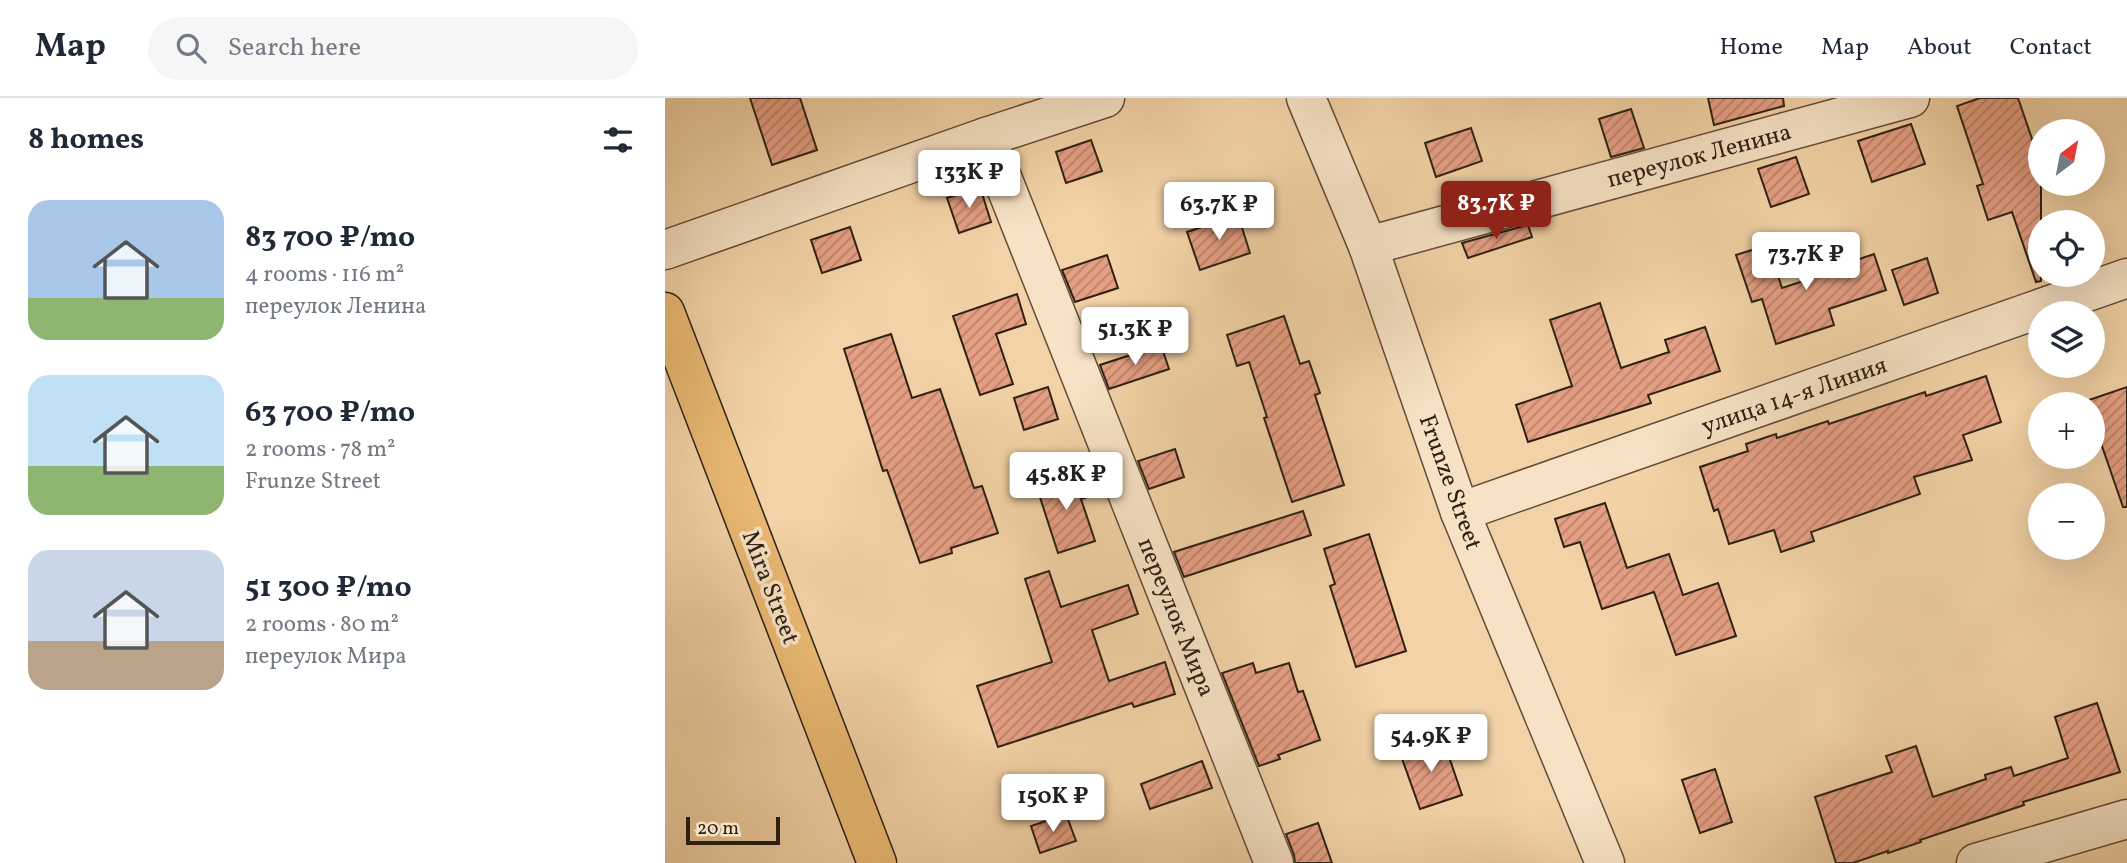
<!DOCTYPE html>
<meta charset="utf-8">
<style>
:root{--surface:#fff;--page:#f6f6f7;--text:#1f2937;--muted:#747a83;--line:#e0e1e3;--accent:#8f2418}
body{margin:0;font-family:Vollkorn,serif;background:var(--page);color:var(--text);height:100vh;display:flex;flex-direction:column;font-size:26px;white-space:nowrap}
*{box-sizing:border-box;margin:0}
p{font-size:23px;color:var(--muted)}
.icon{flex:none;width:38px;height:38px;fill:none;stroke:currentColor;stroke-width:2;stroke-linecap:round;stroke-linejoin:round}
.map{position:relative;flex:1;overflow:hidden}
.drawer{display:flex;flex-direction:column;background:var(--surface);width:665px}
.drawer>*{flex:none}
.needle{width:46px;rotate:32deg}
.tools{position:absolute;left:1363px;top:21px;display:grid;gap:14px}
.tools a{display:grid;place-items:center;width:77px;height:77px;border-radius:50%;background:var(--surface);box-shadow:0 7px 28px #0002;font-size:35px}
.scale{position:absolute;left:21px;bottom:18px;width:94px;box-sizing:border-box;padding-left:7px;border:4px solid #2e2113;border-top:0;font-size:19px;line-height:24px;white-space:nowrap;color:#2e2113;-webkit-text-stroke:5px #f7e2c5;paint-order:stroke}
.price{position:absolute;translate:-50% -60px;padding:0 16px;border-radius:7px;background:#fff;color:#222;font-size:23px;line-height:46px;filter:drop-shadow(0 2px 4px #0008)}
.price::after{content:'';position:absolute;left:50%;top:42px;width:21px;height:16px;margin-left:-10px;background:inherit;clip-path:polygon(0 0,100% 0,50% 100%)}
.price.current{background:var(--accent);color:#fff}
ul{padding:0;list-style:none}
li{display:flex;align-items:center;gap:21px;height:175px;padding:0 28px}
li span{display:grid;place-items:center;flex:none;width:196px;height:140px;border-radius:21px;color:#555}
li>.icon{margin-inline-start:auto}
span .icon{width:84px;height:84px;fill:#fffc;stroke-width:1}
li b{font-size:30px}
h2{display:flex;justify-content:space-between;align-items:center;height:84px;padding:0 28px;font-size:30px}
header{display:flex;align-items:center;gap:42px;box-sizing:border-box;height:98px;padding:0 35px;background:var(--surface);border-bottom:2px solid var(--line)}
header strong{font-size:33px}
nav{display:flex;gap:38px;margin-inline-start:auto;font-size:24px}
.search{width:490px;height:63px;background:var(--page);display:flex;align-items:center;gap:18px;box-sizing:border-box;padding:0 24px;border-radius:38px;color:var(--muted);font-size:26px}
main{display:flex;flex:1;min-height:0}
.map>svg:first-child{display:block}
.building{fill:url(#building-hatch);stroke:#2e2113;stroke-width:2}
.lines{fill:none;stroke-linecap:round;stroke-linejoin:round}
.minor-casing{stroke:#5f4d38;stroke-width:41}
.major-casing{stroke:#2e2113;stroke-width:41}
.minor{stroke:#f7e2c5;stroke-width:38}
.major{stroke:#e9b973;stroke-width:38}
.labels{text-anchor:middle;stroke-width:7;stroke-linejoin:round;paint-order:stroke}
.street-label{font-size:24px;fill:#2e2113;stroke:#f7e2c5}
</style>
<header>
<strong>Map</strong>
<div class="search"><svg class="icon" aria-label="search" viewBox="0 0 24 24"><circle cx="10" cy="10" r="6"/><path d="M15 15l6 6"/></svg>Search here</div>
<nav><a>Home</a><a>Map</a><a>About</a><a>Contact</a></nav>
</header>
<main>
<section class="drawer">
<h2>8 homes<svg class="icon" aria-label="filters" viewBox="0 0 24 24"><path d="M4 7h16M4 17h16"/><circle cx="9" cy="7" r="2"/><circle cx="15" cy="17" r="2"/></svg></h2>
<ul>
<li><span style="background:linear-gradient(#a9c7e8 70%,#8fb573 0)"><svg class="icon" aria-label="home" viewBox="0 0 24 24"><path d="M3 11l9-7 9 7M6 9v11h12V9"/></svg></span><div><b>83 700 ₽/mo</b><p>4 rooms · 116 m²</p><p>переулок Ленина</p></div></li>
<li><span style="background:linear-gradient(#bfe0f5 65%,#8fb573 0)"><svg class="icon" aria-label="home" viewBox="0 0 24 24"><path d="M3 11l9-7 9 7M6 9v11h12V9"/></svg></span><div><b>63 700 ₽/mo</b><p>2 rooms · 78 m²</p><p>Frunze Street</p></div></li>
<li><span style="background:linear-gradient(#c9d6e8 65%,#b9a48a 0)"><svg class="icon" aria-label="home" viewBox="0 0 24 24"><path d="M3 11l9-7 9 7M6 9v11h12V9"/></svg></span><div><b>51 300 ₽/mo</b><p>2 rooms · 80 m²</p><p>переулок Мира</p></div></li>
</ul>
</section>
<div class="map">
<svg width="1462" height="765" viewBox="0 0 1462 765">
<defs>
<pattern id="building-hatch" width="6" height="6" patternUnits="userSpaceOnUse" patternTransform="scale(1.75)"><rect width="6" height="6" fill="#e59f83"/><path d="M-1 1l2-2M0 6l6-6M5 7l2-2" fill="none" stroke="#ba816a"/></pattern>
</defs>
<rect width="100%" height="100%" fill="#f2d2a6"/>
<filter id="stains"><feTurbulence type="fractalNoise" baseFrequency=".00286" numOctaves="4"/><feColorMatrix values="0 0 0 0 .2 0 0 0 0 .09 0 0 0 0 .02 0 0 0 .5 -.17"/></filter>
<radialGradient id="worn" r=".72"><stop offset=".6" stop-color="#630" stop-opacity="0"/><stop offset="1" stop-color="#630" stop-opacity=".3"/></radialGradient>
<g class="building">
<path d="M 85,0 L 135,0 L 152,52 L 107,67 Z"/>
<path d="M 1043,0 L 1118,0 L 1119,8 L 1049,27 Z"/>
<path d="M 1315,0 L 1353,0 L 1376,67 L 1376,183 L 1371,184 L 1347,114 L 1323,122 L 1312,88 L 1318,86 L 1292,8 Z"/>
<path d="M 966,11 L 979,50 L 946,59 L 934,21 Z"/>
<path d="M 1246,26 L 1260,66 L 1207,84 L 1193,43 Z"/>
<path d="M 806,30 L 817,63 L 771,79 L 760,45 Z"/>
<path d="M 426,42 L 437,73 L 401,85 L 391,54 Z"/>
<path d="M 1131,59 L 1144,96 L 1106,109 L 1093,71 Z"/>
<path d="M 315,89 L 326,124 L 294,135 L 282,100 Z"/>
<path d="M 573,117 L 585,155 L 535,172 L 522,134 Z"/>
<path d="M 863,127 L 867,139 L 803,160 L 797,145 Z"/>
<path d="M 185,129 L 196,162 L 157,175 L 146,142 Z"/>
<path d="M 1103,147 L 1117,190 L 1169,173 L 1168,170 L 1209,156 L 1221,192 L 1164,211 L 1169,227 L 1111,246 L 1097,201 L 1087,204 L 1071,157 Z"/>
<path d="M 442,157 L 453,190 L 410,204 L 397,172 Z"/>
<path d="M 1262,160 L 1273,195 L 1239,207 L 1227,172 Z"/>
<path d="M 352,196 L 361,226 L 331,236 L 348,286 L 315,297 L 288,218 Z"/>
<path d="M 935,205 L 956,270 L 1004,254 L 1000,242 L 1040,229 L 1055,273 L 983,297 L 986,305 L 863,344 L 851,307 L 907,288 L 885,222 Z"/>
<path d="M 619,218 L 635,266 L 644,263 L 655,295 L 650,297 L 679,387 L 627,404 L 599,320 L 602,319 L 584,264 L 572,268 L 562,237 Z"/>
<path d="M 226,236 L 247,300 L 275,291 L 309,390 L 317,388 L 333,435 L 286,450 L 287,455 L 255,465 L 222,372 L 218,373 L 179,251 Z"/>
<path d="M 496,247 L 504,271 L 444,291 L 435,267 Z"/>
<path d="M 1321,278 L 1336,324 L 1298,337 L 1307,362 L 1249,379 L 1255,396 L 1146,434 L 1149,443 L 1116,454 L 1109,432 L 1064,446 L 1053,411 L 1049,413 L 1035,369 L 1083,353 L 1081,346 L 1111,336 L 1112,340 L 1163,323 L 1164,326 L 1260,294 L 1261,298 Z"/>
<path d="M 383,289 L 393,321 L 359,332 L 349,300 Z"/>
<path d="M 1462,289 L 1462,409 L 1458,409 L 1428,322 L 1428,306 L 1423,306 L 1421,303 Z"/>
<path d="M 510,351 L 519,379 L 484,391 L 473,363 Z"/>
<path d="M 411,373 L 420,400 L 416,401 L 430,443 L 393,455 L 371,387 Z"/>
<path d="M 940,405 L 962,470 L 1004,456 L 1018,497 L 1053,485 L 1071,538 L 1011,557 L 989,494 L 937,511 L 915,444 L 899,449 L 890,421 Z"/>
<path d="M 638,413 L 646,437 L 519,479 L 509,454 Z"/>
<path d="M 704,436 L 741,553 L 691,569 L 665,488 L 670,486 L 659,451 Z"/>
<path d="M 384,473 L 396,509 L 463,487 L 473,516 L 427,532 L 444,583 L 500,564 L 510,596 L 469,609 L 467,605 L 333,649 L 312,588 L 387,564 L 360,481 Z"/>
<path d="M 588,565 L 591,575 L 624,565 L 633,594 L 638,593 L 655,642 L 613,657 L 615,661 L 594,668 L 557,575 Z"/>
<path d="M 1432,605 L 1455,674 L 1358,704 L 1359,707 L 1255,742 L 1256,744 L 1223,755 L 1223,753 L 1188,765 L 1171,765 L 1150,699 L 1227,674 L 1221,658 L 1251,648 L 1268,699 L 1321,681 L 1320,677 L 1346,669 L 1349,678 L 1403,660 L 1390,619 Z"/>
<path d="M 778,641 L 797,697 L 755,711 L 735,655 Z"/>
<path d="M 537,663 L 547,690 L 485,711 L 476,686 Z"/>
<path d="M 1050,671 L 1067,724 L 1035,735 L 1017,682 Z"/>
<path d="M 401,716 L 411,743 L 375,755 L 366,728 Z"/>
<path d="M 653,725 L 667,765 L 630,765 L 629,757 L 621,736 Z"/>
</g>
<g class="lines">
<defs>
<g id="minor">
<path d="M 641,0 L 703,148 L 795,414 L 940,765"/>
<path d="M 321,39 L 609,765"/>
<path d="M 703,148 L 1245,0"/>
<path d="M 0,152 L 321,39 L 440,0"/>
<path d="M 795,414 L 1462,180"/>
<path d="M 1311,765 L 1462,721"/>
</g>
<path id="major" d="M 0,214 L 212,765"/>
</defs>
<use href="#minor" class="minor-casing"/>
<use href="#major" class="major-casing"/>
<use href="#minor" class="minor"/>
<use href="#major" class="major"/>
</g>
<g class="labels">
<g class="street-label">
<text transform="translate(1034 57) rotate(-15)" y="8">переулок Ленина</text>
<text transform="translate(1129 297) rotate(-19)" y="8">улица 14-я Линия</text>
<text transform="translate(786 384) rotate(70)" y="8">Frunze Street</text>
<text transform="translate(106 489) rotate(69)" y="8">Mira Street</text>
<text transform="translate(512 519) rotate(68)" y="8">переулок Мира</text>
</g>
</g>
<rect width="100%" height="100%" filter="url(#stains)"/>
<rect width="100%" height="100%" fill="url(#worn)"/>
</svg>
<div class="tools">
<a><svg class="needle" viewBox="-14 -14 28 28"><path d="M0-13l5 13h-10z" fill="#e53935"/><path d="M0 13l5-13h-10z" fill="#747a83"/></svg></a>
<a><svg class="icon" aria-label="locate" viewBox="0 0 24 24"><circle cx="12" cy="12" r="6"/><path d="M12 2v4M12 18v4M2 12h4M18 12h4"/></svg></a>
<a><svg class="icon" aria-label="layers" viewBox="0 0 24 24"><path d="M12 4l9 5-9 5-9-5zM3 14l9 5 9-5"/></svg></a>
<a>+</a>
<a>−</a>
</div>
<div class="scale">20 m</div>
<b class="price" style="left:304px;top:112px">133K ₽</b>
<b class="price current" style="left:831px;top:143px">83.7K ₽</b>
<b class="price" style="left:554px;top:144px">63.7K ₽</b>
<b class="price" style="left:1141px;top:194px">73.7K ₽</b>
<b class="price" style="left:470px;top:269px">51.3K ₽</b>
<b class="price" style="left:401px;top:414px">45.8K ₽</b>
<b class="price" style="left:766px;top:676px">54.9K ₽</b>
<b class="price" style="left:388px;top:736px">150K ₽</b>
</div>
</main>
